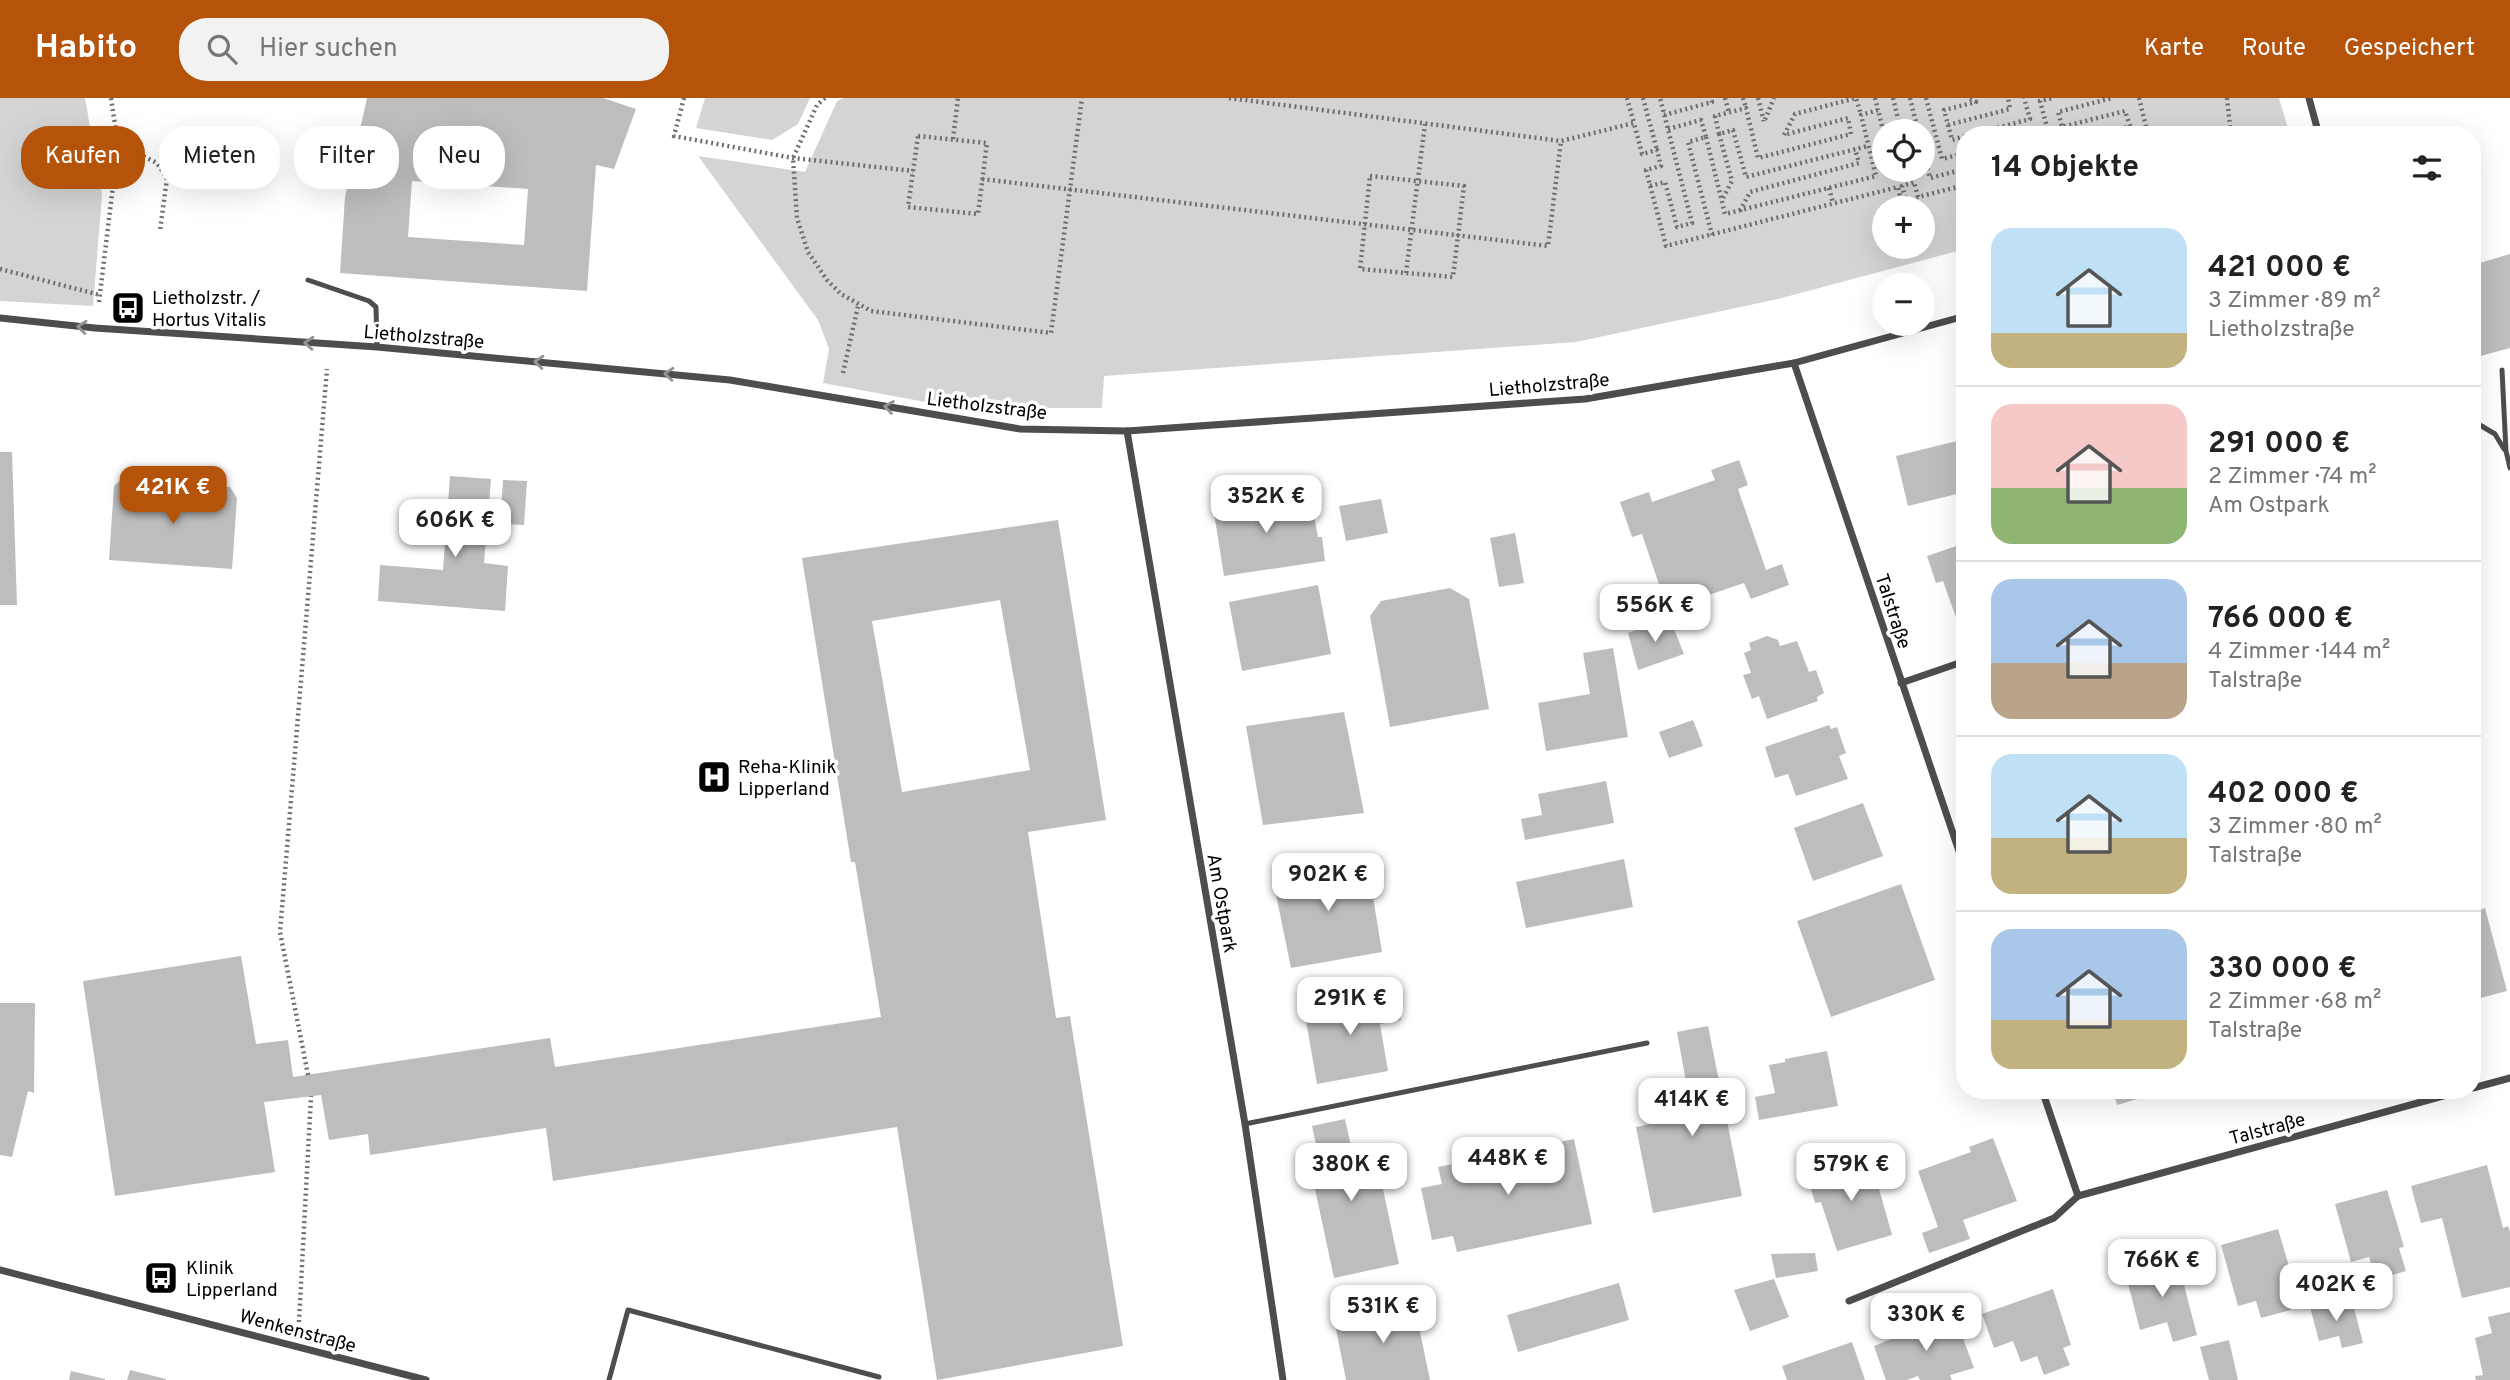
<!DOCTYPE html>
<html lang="de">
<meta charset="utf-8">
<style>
:root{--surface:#fff;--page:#f2f2f2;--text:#222;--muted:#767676;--line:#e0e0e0;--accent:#b45309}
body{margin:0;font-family:Overpass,sans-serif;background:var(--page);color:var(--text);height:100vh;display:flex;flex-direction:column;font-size:26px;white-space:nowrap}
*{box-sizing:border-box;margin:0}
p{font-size:23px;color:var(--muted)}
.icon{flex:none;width:38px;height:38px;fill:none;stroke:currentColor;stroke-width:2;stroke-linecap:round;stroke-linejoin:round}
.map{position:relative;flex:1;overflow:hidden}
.side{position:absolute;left:1956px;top:28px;width:525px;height:973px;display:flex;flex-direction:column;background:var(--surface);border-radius:28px;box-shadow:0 7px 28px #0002}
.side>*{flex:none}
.guide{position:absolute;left:21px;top:28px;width:665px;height:63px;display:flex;gap:14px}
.fabs{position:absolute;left:1872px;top:21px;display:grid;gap:14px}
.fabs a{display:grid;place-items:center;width:63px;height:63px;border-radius:50%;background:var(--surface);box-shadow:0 7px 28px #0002;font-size:35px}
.price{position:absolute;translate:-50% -60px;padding:0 16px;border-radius:14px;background:#fff;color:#222;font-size:23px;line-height:46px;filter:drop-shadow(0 2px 4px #0008)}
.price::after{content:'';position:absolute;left:50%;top:42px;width:21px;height:16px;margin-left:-10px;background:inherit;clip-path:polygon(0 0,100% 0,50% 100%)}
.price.selected{background:var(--accent);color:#fff}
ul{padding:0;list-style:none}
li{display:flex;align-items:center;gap:21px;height:175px;padding:0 35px}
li+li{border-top:2px solid var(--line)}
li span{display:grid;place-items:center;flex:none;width:196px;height:140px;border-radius:21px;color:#555}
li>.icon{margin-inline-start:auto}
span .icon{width:84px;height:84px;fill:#fffc;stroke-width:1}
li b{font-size:30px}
h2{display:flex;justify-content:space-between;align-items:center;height:84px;padding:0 35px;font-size:30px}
.pill{padding:0 24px;border-radius:28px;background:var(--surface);box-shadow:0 7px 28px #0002;font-size:24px;line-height:63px}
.pill.selected{background:var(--accent);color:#fff}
header{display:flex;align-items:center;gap:42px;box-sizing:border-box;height:98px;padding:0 35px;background:var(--accent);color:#fff}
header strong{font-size:33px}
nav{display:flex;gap:38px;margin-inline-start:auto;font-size:24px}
.search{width:490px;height:63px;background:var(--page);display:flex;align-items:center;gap:18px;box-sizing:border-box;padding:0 24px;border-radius:28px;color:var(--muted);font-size:26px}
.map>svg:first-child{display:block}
.green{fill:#d4d4d4;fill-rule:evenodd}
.building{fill:#bdbdbd;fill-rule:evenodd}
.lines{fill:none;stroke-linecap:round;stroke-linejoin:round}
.path{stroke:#6f6f6f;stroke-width:4.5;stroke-dasharray:2 3.5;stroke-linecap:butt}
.service{stroke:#4d4d4d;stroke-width:5}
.minor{stroke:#4d4d4d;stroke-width:7}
.oneway{stroke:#949494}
.labels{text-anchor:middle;stroke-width:7;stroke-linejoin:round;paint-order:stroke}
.poi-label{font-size:19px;fill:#000;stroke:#fff;text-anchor:start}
.street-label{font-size:19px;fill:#000;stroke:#fff}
</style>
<header>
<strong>Habito</strong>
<div class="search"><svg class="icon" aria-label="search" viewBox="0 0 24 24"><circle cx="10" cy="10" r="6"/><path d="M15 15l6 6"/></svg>Hier suchen</div>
<nav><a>Karte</a><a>Route</a><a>Gespeichert</a></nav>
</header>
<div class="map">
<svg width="2510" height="1282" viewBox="0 0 2510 1282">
<rect width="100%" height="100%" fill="#fff"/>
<g class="green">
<path d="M 0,0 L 85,0 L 102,97 L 93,208 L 0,203 Z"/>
<path d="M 705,0 L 810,0 L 798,26 L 772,42 L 696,30 Z"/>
<path d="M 844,0 L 2279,0 L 2290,37 L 1965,37 L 1965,151 L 1778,201 L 1576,244 L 1104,278 L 1102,310 L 958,310 L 823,285 L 829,251 L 818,222 L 698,58 L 805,74 L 837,3 ZM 1923,33 L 1923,72 L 1885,72 L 1885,33 ZM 1923,110 L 1923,149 L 1885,149 L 1885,110 Z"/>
</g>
<g class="building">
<path d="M 367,0 L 603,0 L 636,11 L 614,71 L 596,67 L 587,193 L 340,175 L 345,99 ZM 412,83 L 528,91 L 524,147 L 408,139 Z"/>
<path d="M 2510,156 L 2510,250 L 2473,260 L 2473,167 Z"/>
<path d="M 1965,341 L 1965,394 L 1908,408 L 1896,358 Z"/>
<path d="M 0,354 L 12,354 L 17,507 L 0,507 Z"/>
<path d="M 1739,362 L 1748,387 L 1738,391 L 1766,472 L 1782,466 L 1789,487 L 1751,501 L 1744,485 L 1688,504 L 1687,500 L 1666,507 L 1642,436 L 1632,439 L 1620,404 L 1649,394 L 1652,404 L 1715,382 L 1711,372 Z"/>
<path d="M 450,378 L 491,381 L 484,465 L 508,468 L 505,513 L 378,503 L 380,467 L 443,472 Z"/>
<path d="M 122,381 L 142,383 L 148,391 L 206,396 L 210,388 L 230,389 L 237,400 L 232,471 L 109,462 L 114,388 Z"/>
<path d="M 503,382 L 527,383 L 524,427 L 500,426 Z"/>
<path d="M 1297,395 L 1303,420 L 1314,418 L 1318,439 L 1322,439 L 1325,463 L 1224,478 L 1214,415 L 1223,405 Z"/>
<path d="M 1381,401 L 1388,435 L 1346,443 L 1339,408 Z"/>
<path d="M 1058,422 L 1106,722 L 1028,734 L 1056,920 L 1070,918 L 1123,1248 L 937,1282 L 897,1029 L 553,1083 L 546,1030 L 370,1057 L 368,1036 L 329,1042 L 321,997 L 264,1004 L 275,1074 L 115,1098 L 83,883 L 241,858 L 256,946 L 288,942 L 293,979 L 550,940 L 555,969 L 881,919 L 855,764 L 851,764 L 802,460 ZM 1000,502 L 1030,672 L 902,694 L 872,523 Z"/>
<path d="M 1515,435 L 1524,485 L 1499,489 L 1490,440 Z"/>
<path d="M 1965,445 L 1965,523 L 1958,525 L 1943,483 L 1936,485 L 1927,458 Z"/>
<path d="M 1318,487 L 1331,556 L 1242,573 L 1229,504 Z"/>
<path d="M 1450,490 L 1469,501 L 1489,611 L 1390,629 L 1370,518 L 1381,503 Z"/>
<path d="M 1670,521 L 1684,556 L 1638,572 L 1628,535 Z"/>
<path d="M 1767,538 L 1778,542 L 1780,548 L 1797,543 L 1809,574 L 1816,572 L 1824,595 L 1817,599 L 1818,603 L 1767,621 L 1759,598 L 1752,601 L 1743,577 L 1751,575 L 1744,555 L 1751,552 L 1749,545 Z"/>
<path d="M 1613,550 L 1628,639 L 1546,653 L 1538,605 L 1590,596 L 1583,555 Z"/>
<path d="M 1344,614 L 1364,715 L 1263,727 L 1246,628 Z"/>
<path d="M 1693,622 L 1703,648 L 1669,660 L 1659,634 Z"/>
<path d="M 1829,627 L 1831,631 L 1837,629 L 1846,655 L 1839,658 L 1848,681 L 1796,698 L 1788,676 L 1775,680 L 1765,649 Z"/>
<path d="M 1606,683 L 1614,725 L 1525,742 L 1521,721 L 1542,717 L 1538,696 Z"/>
<path d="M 1863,705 L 1883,758 L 1813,783 L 1794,730 Z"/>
<path d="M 1624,761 L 1633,809 L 1526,830 L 1516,784 Z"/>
<path d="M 1367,762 L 1382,854 L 1291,870 L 1272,777 Z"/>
<path d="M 1901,786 L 1935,882 L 1831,919 L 1797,823 Z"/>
<path d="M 2485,810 L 2507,893 L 2473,902 L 2473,814 Z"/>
<path d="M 1396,895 L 1401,922 L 1380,926 L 1388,973 L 1317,986 L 1304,911 Z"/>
<path d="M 0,905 L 35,905 L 34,995 L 28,993 L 12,1059 L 0,1057 Z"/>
<path d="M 1708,928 L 1742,1098 L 1653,1115 L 1636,1029 L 1692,1017 L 1677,934 Z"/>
<path d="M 1827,953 L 1838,1008 L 1759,1022 L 1755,999 L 1775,995 L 1769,967 L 1785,964 L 1785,961 Z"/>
<path d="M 2113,992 L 2164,992 L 2165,993 L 2117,1007 Z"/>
<path d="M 1345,1021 L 1352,1053 L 1374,1049 L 1399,1166 L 1334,1180 L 1309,1063 L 1319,1061 L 1312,1028 Z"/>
<path d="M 1993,1040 L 2017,1103 L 1963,1122 L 1970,1141 L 1929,1155 L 1922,1135 L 1938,1129 L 1918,1073 L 1971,1054 L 1969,1049 Z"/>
<path d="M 1574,1041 L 1592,1126 L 1457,1154 L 1453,1138 L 1432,1142 L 1421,1090 L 1442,1086 L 1438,1069 Z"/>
<path d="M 1870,1059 L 1892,1137 L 1837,1153 L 1821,1104 L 1815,1105 L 1807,1076 Z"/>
<path d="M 2487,1067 L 2503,1130 L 2508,1128 L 2510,1134 L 2510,1189 L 2462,1200 L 2442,1120 L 2421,1125 L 2411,1088 Z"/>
<path d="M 2387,1092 L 2404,1149 L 2399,1150 L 2406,1173 L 2376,1182 L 2369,1159 L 2351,1164 L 2335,1106 Z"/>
<path d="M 2278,1131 L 2296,1192 L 2287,1195 L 2291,1212 L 2261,1220 L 2256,1203 L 2238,1208 L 2221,1147 Z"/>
<path d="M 1815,1155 L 1818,1173 L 1776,1180 L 1771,1156 Z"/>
<path d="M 2177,1160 L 2197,1237 L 2173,1244 L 2167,1224 L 2140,1232 L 2125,1174 Z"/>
<path d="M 1774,1181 L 1789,1219 L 1750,1233 L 1734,1192 Z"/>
<path d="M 1619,1185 L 1629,1222 L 1518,1254 L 1507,1217 Z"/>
<path d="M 2053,1191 L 2071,1247 L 2063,1250 L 2070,1267 L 2044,1277 L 2037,1258 L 2021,1264 L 2013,1243 L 1994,1250 L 1982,1216 Z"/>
<path d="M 2327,1200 L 2334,1223 L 2332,1211 L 2353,1206 L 2363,1245 L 2342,1250 L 2339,1238 L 2319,1243 L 2309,1205 Z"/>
<path d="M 1414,1205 L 1430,1282 L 1346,1282 L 1334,1221 Z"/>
<path d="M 2510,1214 L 2510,1282 L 2476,1282 L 2475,1278 L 2483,1277 L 2475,1240 L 2492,1235 L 2488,1219 Z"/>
<path d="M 1954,1216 L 1974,1270 L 1950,1277 L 1952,1282 L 1920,1282 L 1918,1278 L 1907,1282 L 1886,1282 L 1874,1248 Z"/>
<path d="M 2229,1242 L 2238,1282 L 2209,1282 L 2200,1249 Z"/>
<path d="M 1852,1244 L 1865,1282 L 1787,1282 L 1782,1268 Z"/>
<path d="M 130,1272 L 166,1281 L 166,1282 L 127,1282 Z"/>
<path d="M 71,1273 L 105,1281 L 105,1282 L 69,1282 Z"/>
</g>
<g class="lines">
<g class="path">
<path d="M 684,0 L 674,38 L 793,60 L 913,73"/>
<path d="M 825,0 L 817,7 L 793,60 L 797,120 L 808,154 L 827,182 L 841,196 L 871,213 L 1051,235 L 1082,0"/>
<path d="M 1229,0 L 1561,43 L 1634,25 L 1642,56 L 1657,52 L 1661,68 L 1646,72 L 1666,148 L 1898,89 L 1901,104 L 1906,102 L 1902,88 L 1914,84 L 1918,99 L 1965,87"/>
<path d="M 1627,0 L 1634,25"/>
<path d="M 1643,0 L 1657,52"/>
<path d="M 1725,0 L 1729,15"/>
<path d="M 1743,0 L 1746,10"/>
<path d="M 1758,0 L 1764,24 L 1774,0"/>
<path d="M 1875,0 L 1878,12"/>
<path d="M 1893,0 L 1901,33"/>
<path d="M 1910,0 L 1918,33"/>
<path d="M 1926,0 L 1942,61 L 1965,55"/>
<path d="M 2139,0 L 2148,37"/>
<path d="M 2227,0 L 2231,37"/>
<path d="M 1664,17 L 1712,4 L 1710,0"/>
<path d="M 1948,27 L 2010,11 L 2008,0"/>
<path d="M 1668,31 L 1701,22 L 1706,39 L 1688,44 L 1712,137"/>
<path d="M 1719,36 L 1715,18 L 1746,10 L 1758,60 L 1851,36 L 1848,20 L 1784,37 L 1795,16 L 1856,0 L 1861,17"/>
<path d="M 1971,37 L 2030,21 L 2024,0"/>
<path d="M 2034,37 L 2048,33 L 2040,3 L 2053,0"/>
<path d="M 2098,37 L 2130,28 L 2125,13 L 2062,29 L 2058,14 L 2112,0"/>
<path d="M 918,38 L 987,45 L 978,116 L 908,109 Z"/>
<path d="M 1965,38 L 1952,42 L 1944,12 L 1976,4 L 1969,0"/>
<path d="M 1706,39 L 1725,116 L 1876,78 L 1861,17 L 1878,12 L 1885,40"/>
<path d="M 953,41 L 958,0"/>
<path d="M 119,46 L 157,65 L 167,80 L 160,133"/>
<path d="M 1923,52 L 1926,65 L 1923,65"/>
<path d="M 1926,65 L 1930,80 L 1965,71"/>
<path d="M 1893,72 L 1893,73"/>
<path d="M 1370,78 L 1464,88 L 1453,179 L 1360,171 Z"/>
<path d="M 982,81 L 1548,148 L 1561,43"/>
<path d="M 1650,88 L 1665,84 L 1677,129 L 1692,125 L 1660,0"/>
<path d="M 1829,90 L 1833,105"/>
<path d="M 1723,100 L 1732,83 L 1719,36 L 1733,32 L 1746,79 L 1868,48"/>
<path d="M 1740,113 L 1750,94 L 1859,65 L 1855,51"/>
<path d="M 0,171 L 100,197"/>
<path d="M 1406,175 L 1425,26"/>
<path d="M 99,204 L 118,46 L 111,0"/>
<path d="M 843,275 L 858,208"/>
<path d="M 308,977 L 280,834 L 327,271"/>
<path d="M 299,1224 L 311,998"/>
</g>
<g class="service">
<path d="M 308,182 L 369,203 L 376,209 L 377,249"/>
<path d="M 2502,272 L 2506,353 L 2510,370"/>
<path d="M 2473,323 L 2495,336 L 2504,351"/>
<path d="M 1245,1026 L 1647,945"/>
<path d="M 609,1282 L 628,1212 L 879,1279"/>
</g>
<g class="minor">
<path d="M 2309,0 L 2319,37"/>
<path d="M 0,220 L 95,230 L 377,249 L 730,282 L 1020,331 L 1127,333 L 1585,301 L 1794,265 L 1965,218"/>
<path d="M 1794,265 L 1965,771"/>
<path d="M 1127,333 L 1245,1026 L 1283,1282"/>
<path d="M 1901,585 L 1965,563"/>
<path d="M 2473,990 L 2510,980"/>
<path d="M 2042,992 L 2078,1098 L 2465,992"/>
<path d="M 0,1172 L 426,1282"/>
<path d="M 1849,1203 L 2054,1120 L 2078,1098"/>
</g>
</g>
<defs><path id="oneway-chevron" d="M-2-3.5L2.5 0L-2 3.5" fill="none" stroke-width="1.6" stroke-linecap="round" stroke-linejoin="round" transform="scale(1.75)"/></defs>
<g class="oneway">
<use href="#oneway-chevron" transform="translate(82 229) rotate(-174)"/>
<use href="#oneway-chevron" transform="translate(309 245) rotate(-176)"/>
<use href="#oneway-chevron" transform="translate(539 264) rotate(-175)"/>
<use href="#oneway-chevron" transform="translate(669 276) rotate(-175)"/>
<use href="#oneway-chevron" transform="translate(889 309) rotate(-171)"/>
</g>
<defs>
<symbol id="bus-square" viewBox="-11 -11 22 22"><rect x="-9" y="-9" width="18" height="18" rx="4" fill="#000" stroke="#fff"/><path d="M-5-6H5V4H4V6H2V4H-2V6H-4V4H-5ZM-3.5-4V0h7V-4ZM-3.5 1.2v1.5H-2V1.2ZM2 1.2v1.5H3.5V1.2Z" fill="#fff"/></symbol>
<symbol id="hospital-square" viewBox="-11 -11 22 22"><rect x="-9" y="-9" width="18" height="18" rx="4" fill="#000" stroke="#fff"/><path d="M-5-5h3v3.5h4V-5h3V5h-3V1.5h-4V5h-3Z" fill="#fff"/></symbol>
</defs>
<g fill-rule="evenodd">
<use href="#bus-square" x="109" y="191" width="38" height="38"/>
<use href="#hospital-square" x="695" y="660" width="38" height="38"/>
<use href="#bus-square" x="142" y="1161" width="38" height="38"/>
</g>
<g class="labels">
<g class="poi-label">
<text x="152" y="206">Lietholzstr. /<tspan x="152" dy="22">Hortus Vitalis</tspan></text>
<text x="738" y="675">Reha-Klinik<tspan x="738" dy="22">Lipperland</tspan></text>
<text x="186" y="1176">Klinik<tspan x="186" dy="22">Lipperland</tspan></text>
</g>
<g class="street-label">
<text transform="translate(424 238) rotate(5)" y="7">Lietholzstraße</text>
<text transform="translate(1549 286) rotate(-5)" y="7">Lietholzstraße</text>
<text transform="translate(987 307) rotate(7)" y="7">Lietholzstraße</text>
<text transform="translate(1894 513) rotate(72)" y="7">Talstraße</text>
<text transform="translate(1223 805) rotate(80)" y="7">Am Ostpark</text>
<text transform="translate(2267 1030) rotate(-15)" y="7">Talstraße</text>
<text transform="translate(298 1232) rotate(15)" y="7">Wenkenstraße</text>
</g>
</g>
</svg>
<div class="fabs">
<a><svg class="icon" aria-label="locate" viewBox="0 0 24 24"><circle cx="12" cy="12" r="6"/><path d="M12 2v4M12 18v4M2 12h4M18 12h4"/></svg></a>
<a>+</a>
<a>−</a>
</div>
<b class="price selected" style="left:173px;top:428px">421K €</b>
<b class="price" style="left:1266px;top:437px">352K €</b>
<b class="price" style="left:455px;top:461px">606K €</b>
<b class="price" style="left:1655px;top:546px">556K €</b>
<b class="price" style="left:1328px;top:815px">902K €</b>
<b class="price" style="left:1350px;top:939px">291K €</b>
<b class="price" style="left:1692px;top:1040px">414K €</b>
<b class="price" style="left:1508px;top:1099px">448K €</b>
<b class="price" style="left:1351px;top:1105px">380K €</b>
<b class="price" style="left:1851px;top:1105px">579K €</b>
<b class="price" style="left:2162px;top:1201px">766K €</b>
<b class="price" style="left:2336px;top:1225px">402K €</b>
<b class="price" style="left:1383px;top:1247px">531K €</b>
<b class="price" style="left:1926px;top:1255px">330K €</b>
<div class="guide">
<a class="pill selected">Kaufen</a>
<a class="pill">Mieten</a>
<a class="pill">Filter</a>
<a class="pill">Neu</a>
</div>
<section class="side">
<h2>14 Objekte<svg class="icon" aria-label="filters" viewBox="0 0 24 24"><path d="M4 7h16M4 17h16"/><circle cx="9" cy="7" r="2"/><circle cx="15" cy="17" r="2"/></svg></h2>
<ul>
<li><span style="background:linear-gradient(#bfe0f5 75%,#c2b280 0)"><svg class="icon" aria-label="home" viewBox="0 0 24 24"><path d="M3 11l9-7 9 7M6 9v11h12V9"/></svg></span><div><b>421 000 €</b><p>3 Zimmer · 89 m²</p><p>Lietholzstraße</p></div></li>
<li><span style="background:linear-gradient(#f6c9c9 60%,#8fb573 0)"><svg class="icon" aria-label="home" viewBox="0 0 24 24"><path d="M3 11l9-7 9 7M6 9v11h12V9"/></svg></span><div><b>291 000 €</b><p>2 Zimmer · 74 m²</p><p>Am Ostpark</p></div></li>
<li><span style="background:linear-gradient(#a9c7e8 60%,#b9a48a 0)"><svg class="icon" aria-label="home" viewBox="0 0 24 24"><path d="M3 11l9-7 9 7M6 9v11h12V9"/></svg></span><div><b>766 000 €</b><p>4 Zimmer · 144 m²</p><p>Talstraße</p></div></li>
<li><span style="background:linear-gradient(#bfe0f5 60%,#c2b280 0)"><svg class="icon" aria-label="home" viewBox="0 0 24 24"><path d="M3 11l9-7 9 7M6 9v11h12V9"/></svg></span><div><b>402 000 €</b><p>3 Zimmer · 80 m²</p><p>Talstraße</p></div></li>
<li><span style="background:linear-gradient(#a9c7e8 65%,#c2b280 0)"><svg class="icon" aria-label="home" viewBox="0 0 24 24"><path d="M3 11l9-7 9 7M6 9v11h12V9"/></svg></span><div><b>330 000 €</b><p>2 Zimmer · 68 m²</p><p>Talstraße</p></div></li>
</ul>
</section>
</div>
